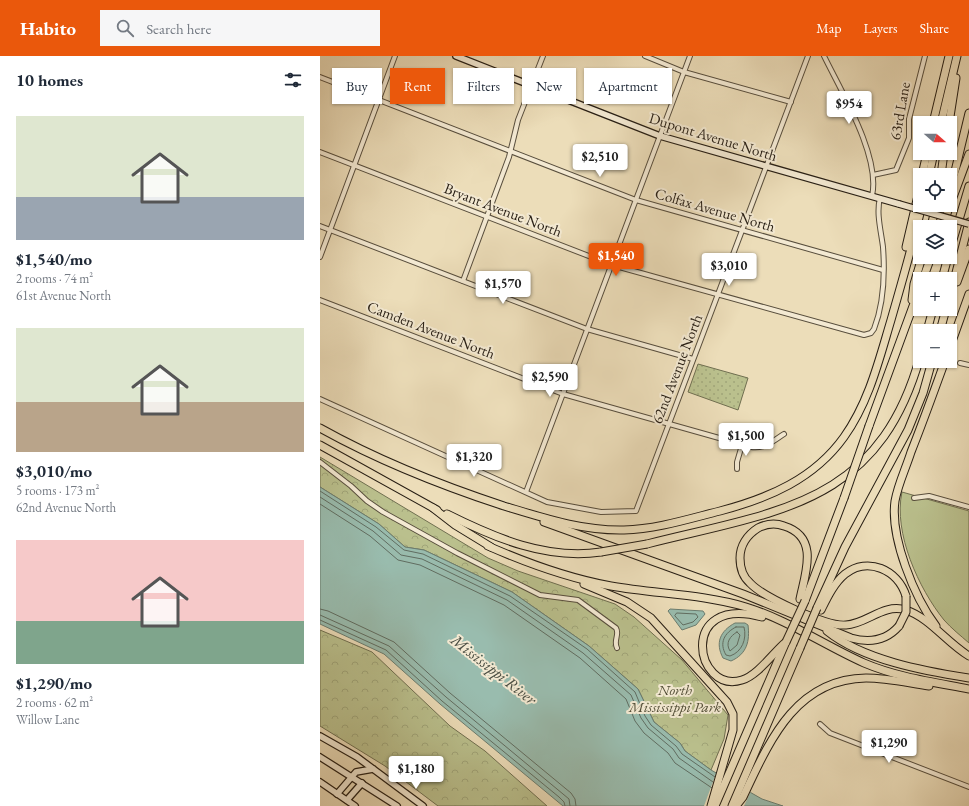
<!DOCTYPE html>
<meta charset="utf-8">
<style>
:root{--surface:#fff;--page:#f6f6f7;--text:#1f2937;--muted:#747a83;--accent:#ea580c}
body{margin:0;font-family:"EB Garamond",serif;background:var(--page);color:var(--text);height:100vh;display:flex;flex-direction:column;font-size:15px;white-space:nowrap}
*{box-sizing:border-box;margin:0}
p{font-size:13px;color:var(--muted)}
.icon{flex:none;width:22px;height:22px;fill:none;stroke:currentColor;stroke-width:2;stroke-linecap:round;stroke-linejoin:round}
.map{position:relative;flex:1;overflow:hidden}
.drawer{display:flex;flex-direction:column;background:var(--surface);width:320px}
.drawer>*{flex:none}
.guide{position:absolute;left:12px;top:12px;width:380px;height:36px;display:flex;gap:8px}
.needle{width:26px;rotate:110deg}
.fabs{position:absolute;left:593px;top:60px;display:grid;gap:8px}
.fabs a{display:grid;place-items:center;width:44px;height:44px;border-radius:0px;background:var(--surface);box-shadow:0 1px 3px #0004;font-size:20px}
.price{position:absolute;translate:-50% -34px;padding:0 9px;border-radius:4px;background:#fff;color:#222;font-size:13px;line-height:26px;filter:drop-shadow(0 1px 2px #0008)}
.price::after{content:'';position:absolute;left:50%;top:24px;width:12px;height:9px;margin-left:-6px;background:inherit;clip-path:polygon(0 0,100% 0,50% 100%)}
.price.selected{background:var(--accent);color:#fff}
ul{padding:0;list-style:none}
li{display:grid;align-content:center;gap:8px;height:212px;padding:0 16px}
li span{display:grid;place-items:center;height:124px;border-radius:0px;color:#555}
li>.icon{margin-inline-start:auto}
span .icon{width:72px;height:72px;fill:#fffc;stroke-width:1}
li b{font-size:17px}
h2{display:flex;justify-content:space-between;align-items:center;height:48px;padding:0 16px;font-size:17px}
.tag{padding:0 14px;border-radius:0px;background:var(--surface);box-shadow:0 1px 3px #0004;font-size:14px;line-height:36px}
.tag.selected{background:var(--accent);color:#fff}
header{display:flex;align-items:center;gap:24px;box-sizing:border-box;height:56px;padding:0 20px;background:var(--accent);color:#fff}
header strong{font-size:19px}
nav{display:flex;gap:22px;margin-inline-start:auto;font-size:14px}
.search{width:280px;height:36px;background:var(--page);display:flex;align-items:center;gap:10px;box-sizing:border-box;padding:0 14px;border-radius:0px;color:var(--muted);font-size:15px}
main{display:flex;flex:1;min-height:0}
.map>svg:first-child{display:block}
.grass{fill:url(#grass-dots);stroke:#706f50}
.park{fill:url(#park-crowns);stroke:#706f50}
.pitch{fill:#bac08d;stroke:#706f50}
.water{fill:#99bcae;stroke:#6b7d70}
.pier{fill:#ecddb9}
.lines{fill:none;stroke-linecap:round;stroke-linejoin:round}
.shore{stroke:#606d61;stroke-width:1}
.street-casing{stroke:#584e3d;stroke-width:6}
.secondary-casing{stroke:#271e14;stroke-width:8}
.highway-casing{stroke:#271e14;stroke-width:9}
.street{stroke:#f3e9d2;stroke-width:4}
.secondary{stroke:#f3e9d2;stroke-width:5.5}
.highway{stroke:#ecddb9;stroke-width:7}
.secondary-bridge-casing{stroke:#271e14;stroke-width:8;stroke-linecap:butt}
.highway-bridge-casing{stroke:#271e14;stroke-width:9;stroke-linecap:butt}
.secondary-bridge{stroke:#f3e9d2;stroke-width:5.5}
.highway-bridge{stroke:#ecddb9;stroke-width:7}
.labels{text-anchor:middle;stroke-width:4;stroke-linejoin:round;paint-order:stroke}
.street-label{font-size:15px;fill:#271e14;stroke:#f3e9d2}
.park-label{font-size:15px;font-style:italic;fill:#534f38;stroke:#f3e9d2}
.water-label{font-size:16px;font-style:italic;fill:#494d42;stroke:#f3e9d2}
</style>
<header>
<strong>Habito</strong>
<div class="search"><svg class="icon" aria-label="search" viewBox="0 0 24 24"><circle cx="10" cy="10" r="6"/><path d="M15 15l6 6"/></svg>Search here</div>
<nav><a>Map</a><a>Layers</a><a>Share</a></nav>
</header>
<main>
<section class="drawer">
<h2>10 homes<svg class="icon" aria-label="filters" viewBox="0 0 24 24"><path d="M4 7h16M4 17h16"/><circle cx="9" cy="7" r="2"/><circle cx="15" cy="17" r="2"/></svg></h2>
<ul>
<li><span style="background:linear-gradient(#dfe7d0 65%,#9aa5b1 0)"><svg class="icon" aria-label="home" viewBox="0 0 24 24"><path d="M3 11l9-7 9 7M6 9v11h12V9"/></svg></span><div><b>$1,540/mo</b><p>2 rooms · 74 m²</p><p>61st Avenue North</p></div></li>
<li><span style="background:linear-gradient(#dfe7d0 60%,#b9a48a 0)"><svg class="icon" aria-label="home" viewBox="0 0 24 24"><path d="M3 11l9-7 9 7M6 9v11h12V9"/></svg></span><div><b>$3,010/mo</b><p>5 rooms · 173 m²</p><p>62nd Avenue North</p></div></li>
<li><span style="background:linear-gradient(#f6c9c9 65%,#7fa58c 0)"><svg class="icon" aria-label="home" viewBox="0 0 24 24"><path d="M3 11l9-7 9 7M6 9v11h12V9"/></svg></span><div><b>$1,290/mo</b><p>2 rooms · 62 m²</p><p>Willow Lane</p></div></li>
</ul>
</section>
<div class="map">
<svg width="649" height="750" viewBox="0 0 649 750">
<defs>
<pattern id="grass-dots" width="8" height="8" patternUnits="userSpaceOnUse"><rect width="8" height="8" fill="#bac08d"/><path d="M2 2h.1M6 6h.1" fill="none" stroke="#a0a579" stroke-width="1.8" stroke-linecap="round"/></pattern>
<pattern id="park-crowns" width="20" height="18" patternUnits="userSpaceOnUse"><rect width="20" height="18" fill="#bac08d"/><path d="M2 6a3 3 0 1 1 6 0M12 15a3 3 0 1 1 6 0" fill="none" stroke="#a0a579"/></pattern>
</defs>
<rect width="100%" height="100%" fill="#ecddb9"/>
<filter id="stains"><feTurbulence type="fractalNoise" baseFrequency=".005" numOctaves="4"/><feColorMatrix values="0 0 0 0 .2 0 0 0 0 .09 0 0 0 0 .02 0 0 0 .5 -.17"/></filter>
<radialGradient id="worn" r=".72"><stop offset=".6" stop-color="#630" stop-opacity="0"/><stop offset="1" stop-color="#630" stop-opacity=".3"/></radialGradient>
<path class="grass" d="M 378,308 L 428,322 L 418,354 L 368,336 Z"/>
<g class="park">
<path d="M 0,401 L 168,502 L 198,515 L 295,548 L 314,561 L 362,604 L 408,659 L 404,683 L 391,714 L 365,695 L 360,687 L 334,666 L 318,633 L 269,590 L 192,536 L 104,494 L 85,491 L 59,468 L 0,431 Z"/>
<path d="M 0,574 L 52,596 L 130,670 L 165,695 L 227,750 L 118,750 L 65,710 L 0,670 Z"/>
</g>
<path class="pitch" d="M 582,436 L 649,455 L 649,587 C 641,580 631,572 624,564 C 599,533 573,477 582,436 Z"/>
<g class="water">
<path d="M 0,431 L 59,468 L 85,491 L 104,494 L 192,536 L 269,590 L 318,633 L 334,666 L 360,687 L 365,695 L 391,714 L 442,743 L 463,750 L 243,750 L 120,648 L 64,598 L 0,568 Z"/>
<path d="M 350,553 L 383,555 L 385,558 L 376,569 L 362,574 L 348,555 Z"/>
<path d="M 415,567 L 425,567 L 428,569 C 430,585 427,598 411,605 L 403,602 C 395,587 400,575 415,567 Z"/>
</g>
<path class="pier" d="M 397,715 L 431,735 L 424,750 L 384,750 Z"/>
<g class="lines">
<g class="shore">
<path d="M 0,435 L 56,471 L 84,494 L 103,498 L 190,540 L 267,593 L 315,636 L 325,660 L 331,669 L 356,690 L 362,698 L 395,721"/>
<path d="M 0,441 L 53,475 L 81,499 L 102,503 L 187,544 L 263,597 L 311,639 L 321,662 L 328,672 L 353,693 L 359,702 L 393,726"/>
<path d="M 0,448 L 50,480 L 78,504 L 100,509 L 184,549 L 260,602 L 306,643 L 315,665 L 324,677 L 348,697 L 355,707 L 392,732"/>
<path d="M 0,553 L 8,555 L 74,586 L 130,637 L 251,737 L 255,743 L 256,750"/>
<path d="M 357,557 L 376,558 L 378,561 L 373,566 L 363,569 L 355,560 Z"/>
<path d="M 0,559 L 69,590 L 126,641 L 243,738 L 249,743 L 250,750"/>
<path d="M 0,564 L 66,594 L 122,645 L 239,741 L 244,746 L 245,750"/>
<path d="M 416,571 L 424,571 C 427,583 422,596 410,600 L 406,599 C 399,587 404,577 416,571 Z"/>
<path d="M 417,576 L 420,579 L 417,589 L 410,595 C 405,587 410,580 417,576 Z"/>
</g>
<defs>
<g id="street">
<path d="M 325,0 L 364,16 L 471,46"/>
<path d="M 504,0 C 521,35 561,101 552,140"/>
<path d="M 0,21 L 316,144 L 563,214"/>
<path d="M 0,96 L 292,209 L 544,279 L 551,277 L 554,273 C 564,247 565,218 563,191 C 561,175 556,157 560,142"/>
<path d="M 553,119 L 576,114 L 589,82 L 589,63 L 605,0"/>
<path d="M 0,170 L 267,273 L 373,303"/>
<path d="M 0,201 L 75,0"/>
<path d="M 143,225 L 189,101 L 198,64 L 223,0"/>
<path d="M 0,244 L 243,338 L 431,391 C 445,393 453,385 464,378"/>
<path d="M 640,307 L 649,309"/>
<path d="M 0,343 L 227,446 L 281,456 L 316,455 L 488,0"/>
<path d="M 0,406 L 31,430 L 47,445 L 63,456 L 137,497 L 220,539 L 258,544 L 296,572 C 300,579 293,584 297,592"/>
<path d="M 417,413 L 417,406 L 422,389"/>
<path d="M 206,436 L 370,0"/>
<path d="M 594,442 L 609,440 L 649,451"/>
<path d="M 500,668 L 510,677 L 649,731"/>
</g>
<g id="secondary">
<path d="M 136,0 L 340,80 L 579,148"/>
<path d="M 0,680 L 37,701 L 103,750"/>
<path d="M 0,701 L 77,750"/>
<path d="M 0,726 L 35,750"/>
<path d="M 17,738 L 36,716 L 53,713"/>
<path d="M 27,744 L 42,727"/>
</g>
<g id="highway">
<path d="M 613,67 L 629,0"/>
<path d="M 621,67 L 637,0"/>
<path d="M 629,67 L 636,22"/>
<path d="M 602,119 L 607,97"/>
<path d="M 609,119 L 614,97"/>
<path d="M 621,119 L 624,97"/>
<path d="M 630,136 L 649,57"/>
<path d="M 611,171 L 616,149"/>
<path d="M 622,171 L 649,98"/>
<path d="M 586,191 L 600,131"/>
<path d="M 630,194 L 649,130"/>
<path d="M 603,223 L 611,201"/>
<path d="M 622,223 L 628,201"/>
<path d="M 637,226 L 649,193"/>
<path d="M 630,240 L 649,166"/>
<path d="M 592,244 L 594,228 L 602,201"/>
<path d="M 607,275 L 613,253"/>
<path d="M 620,275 L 626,253"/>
<path d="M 630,291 L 649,238"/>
<path d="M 549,370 L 600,231"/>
<path d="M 0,372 C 59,405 120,429 184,450 C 224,462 262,475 304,474 C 337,473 368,463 400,455 C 449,442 494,423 524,381 C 549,346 559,304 571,264 C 582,226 593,188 602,149"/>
<path d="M 0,389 L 117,454"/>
<path d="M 113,452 L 135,469 L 171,491"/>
<path d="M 127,458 C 175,482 226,504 281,496"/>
<path d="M 224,466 L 423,538 L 531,582 C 549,587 566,585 579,570"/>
<path d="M 327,488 C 457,455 558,450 600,301"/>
<path d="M 168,490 C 209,508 247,522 291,530 C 336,538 382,538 426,551 C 468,564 504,589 544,607 C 577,621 613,626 649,633"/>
<path d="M 264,528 L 307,546 L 331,562 L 407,646 L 413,658 L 413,674 L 391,750"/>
<path d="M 480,543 C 485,518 500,481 464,470 C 456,467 446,468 438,472 C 427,479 420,490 420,502 C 420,511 423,521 430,527 C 443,541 507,571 526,569 C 547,568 563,547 586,554 C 610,562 627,587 649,600"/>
<path d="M 485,545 L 524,442"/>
<path d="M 497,552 L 525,491 L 588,374 L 603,337 L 612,305"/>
<path d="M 501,554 C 507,542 514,527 525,518 C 548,500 578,514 586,540"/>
<path d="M 442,561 C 357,538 375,639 422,624 C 438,619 453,597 466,586"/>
<path d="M 616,570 C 594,541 570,481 575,445 C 578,428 586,412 591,396 C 603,366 614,335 625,305"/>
<path d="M 507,575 C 543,604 604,615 649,622"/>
<path d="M 395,750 L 465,588"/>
<path d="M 412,750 L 480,592"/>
<path d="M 416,750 L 423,741 C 449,686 475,623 546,622 C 567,622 588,627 609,630"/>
</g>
</defs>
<use href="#street" class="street-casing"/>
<use href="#secondary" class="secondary-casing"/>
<use href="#highway" class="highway-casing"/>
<use href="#street" class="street"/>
<use href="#secondary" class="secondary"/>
<use href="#highway" class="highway"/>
<defs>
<path id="secondary-bridge" d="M 579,148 L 649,168"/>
<g id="highway-bridge">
<path d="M 524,442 L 549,370"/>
<path d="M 281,496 L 327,488"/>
<path d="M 579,570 L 586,556 L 586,540"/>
<path d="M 466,586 L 485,545"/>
<path d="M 480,592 L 497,552"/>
</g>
</defs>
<use href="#secondary-bridge" class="secondary-bridge-casing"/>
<use href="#highway-bridge" class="highway-bridge-casing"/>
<use href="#secondary-bridge" class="secondary-bridge"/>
<use href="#highway-bridge" class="highway-bridge"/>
</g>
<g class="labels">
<g class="street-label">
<text transform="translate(580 55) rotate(-80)" y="5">63rd Lane</text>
<text transform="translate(393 81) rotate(17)" y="5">Dupont Avenue North</text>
<text transform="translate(183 154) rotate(21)" y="5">Bryant Avenue North</text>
<text transform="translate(395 154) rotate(16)" y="5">Colfax Avenue North</text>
<text transform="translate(111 274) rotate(21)" y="5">Camden Avenue North</text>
<text transform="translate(357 313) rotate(-69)" y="5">62nd Avenue North</text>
</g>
<g class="park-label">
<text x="355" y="639">North<tspan x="355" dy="17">Mississippi Park</tspan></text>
</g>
<g class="water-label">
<text transform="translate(174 613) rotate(38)" y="6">Mississippi River</text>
</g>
</g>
<rect width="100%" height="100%" filter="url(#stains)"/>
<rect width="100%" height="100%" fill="url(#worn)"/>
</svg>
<div class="fabs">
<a><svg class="needle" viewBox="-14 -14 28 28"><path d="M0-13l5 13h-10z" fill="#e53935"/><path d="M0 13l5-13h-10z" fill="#747a83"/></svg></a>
<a><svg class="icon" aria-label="locate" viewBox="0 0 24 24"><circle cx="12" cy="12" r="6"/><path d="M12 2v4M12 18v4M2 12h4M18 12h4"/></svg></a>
<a><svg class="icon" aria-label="layers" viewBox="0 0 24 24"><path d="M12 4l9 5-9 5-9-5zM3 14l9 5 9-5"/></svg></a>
<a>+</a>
<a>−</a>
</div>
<b class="price" style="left:529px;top:69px">$954</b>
<b class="price" style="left:280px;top:122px">$2,510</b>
<b class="price selected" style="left:296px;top:221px">$1,540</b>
<b class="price" style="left:409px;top:231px">$3,010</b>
<b class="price" style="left:183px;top:249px">$1,570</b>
<b class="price" style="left:230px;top:342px">$2,590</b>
<b class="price" style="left:426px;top:401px">$1,500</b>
<b class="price" style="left:154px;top:422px">$1,320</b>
<b class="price" style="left:569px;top:708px">$1,290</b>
<b class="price" style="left:96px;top:734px">$1,180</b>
<div class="guide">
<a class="tag">Buy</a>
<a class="tag selected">Rent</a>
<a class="tag">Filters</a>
<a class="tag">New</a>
<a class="tag">Apartment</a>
</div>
</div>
</main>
